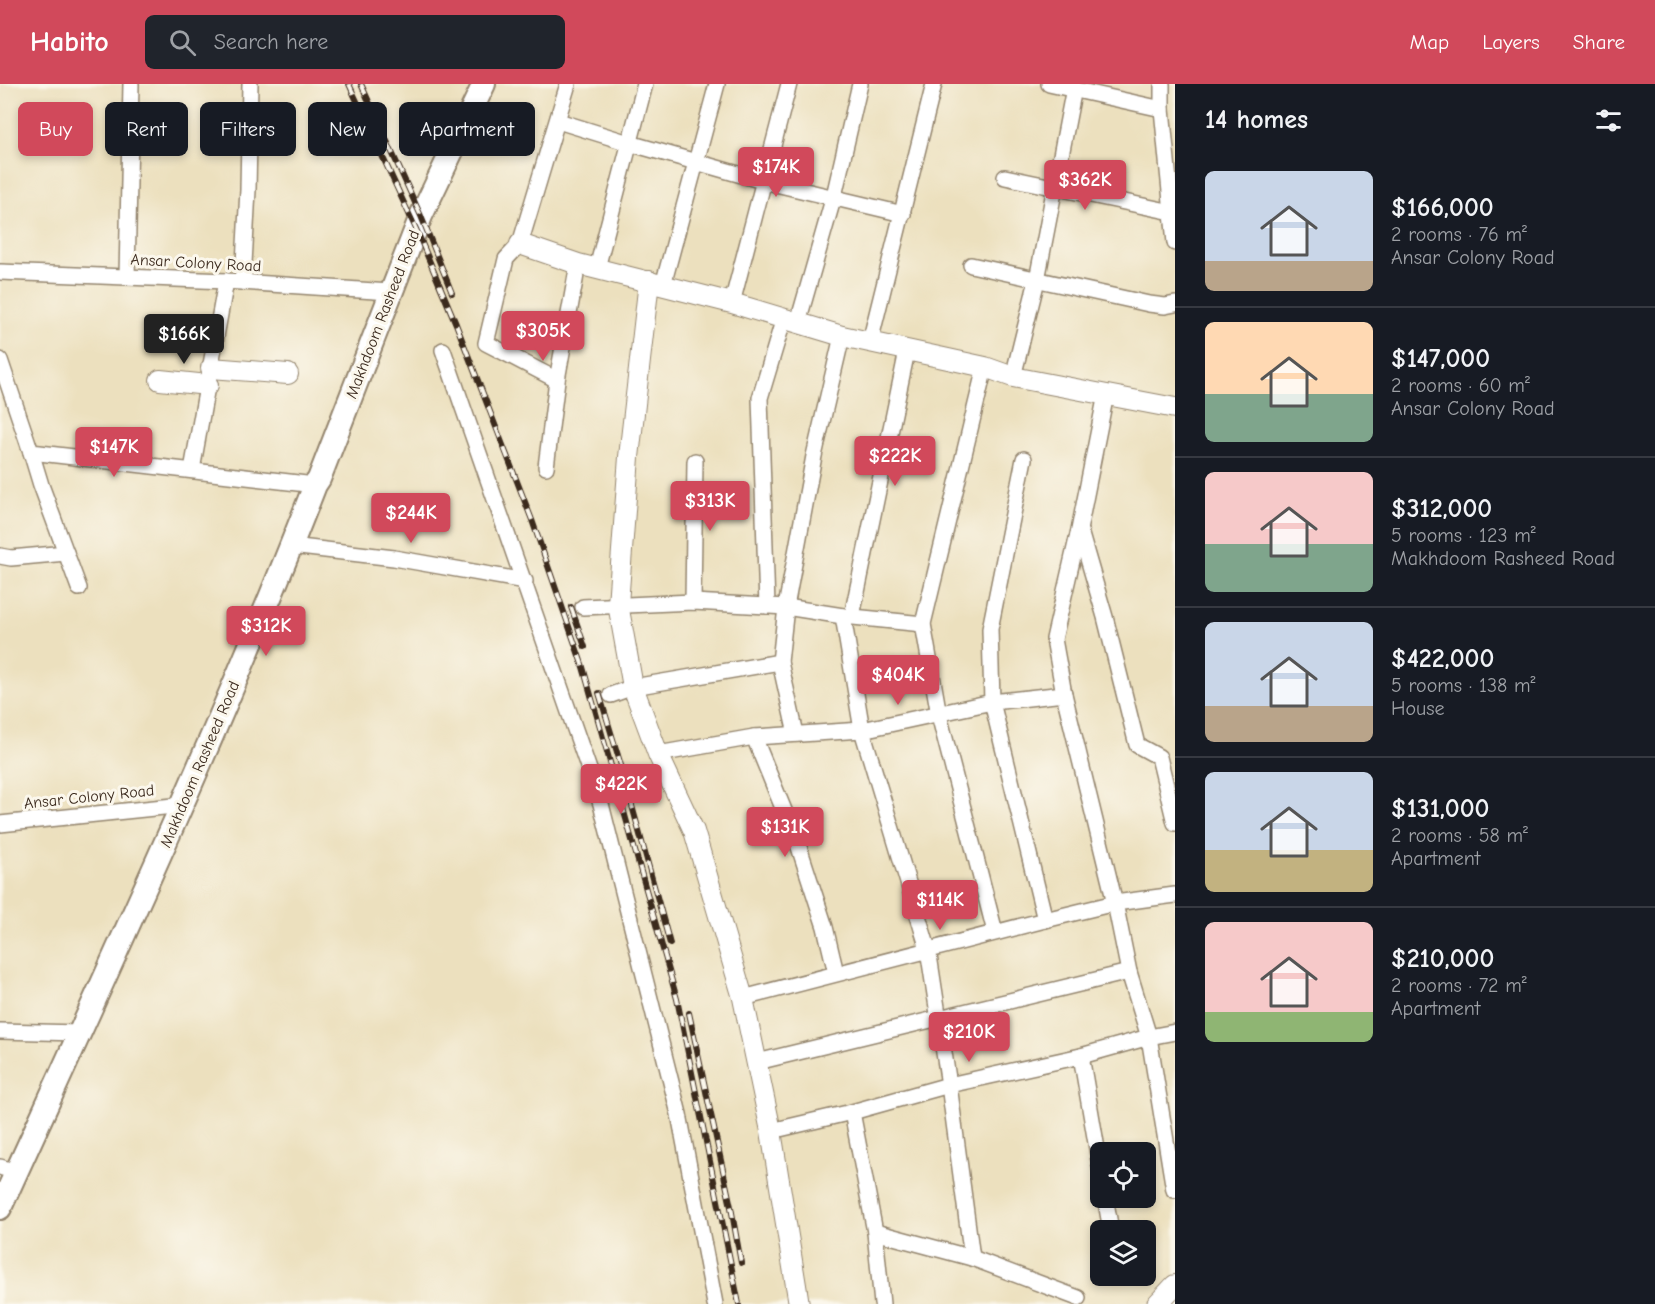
<!DOCTYPE html>
<meta charset="utf-8">
<style>
:root{--surface:#171b24;--page:#20242c;--text:#f1f3f6;--muted:#9ea1a6;--line:#363941;--accent:#d1495b}
body{margin:0;font-family:"Comic Neue",sans-serif;background:var(--page);color:var(--text);height:100vh;display:flex;flex-direction:column;font-size:22px;white-space:nowrap}
*{box-sizing:border-box;margin:0}
p{font-size:20px;color:var(--muted)}
.icon{flex:none;width:33px;height:33px;fill:none;stroke:currentColor;stroke-width:2;stroke-linecap:round;stroke-linejoin:round}
.map{position:relative;flex:1;overflow:hidden}
.drawer{display:flex;flex-direction:column;background:var(--surface);width:480px}
.drawer>*{flex:none}
.guide{position:absolute;left:18px;top:18px;width:570px;height:54px;display:flex;gap:12px}
.controls{position:absolute;left:1090px;top:1058px;display:grid;gap:12px}
.controls a{display:grid;place-items:center;width:66px;height:66px;border-radius:9px;background:var(--surface);box-shadow:0 3px 9px #0003;font-size:30px}
.price{position:absolute;translate:-50% -51px;padding:0 14px;border-radius:6px;background:var(--accent);color:#fff;font-size:20px;line-height:39px;filter:drop-shadow(0 2px 3px #0008)}
.price::after{content:'';position:absolute;left:50%;top:36px;width:18px;height:14px;margin-left:-9px;background:inherit;clip-path:polygon(0 0,100% 0,50% 100%)}
.price.selected{background:#222;color:#fff}
ul{padding:0;list-style:none}
li{display:flex;align-items:center;gap:18px;height:150px;padding:0 30px}
li+li{border-top:2px solid var(--line)}
li span{display:grid;place-items:center;flex:none;width:168px;height:120px;border-radius:9px;color:#555}
li>.icon{margin-inline-start:auto}
span .icon{width:72px;height:72px;fill:#fffc;stroke-width:1}
li b{font-size:26px}
h2{display:flex;justify-content:space-between;align-items:center;height:72px;padding:0 30px;font-size:26px}
.chip{padding:0 21px;border-radius:9px;background:var(--surface);box-shadow:0 3px 9px #0003;font-size:21px;line-height:54px}
.chip.selected{background:var(--accent);color:#fff}
header{display:flex;align-items:center;gap:36px;box-sizing:border-box;height:84px;padding:0 30px;background:var(--accent);color:#fff}
header strong{font-size:28px}
nav{display:flex;gap:33px;margin-inline-start:auto;font-size:21px}
.search{width:420px;height:54px;background:var(--page);display:flex;align-items:center;gap:15px;box-sizing:border-box;padding:0 21px;border-radius:9px;color:var(--muted);font-size:22px}
main{display:flex;flex:1;min-height:0}
.map>svg:first-child{display:block}
.lines{fill:none;stroke-linecap:round;stroke-linejoin:round}
.minor-casing{stroke:#94856e;stroke-width:18}
.tertiary-casing{stroke:#94856e;stroke-width:22}
.secondary-casing{stroke:#94856e;stroke-width:26}
.minor{stroke:#fff;stroke-width:15}
.tertiary{stroke:#fff;stroke-width:20}
.secondary{stroke:#fff;stroke-width:22}
.rail-casing{stroke:#3b2a1e;stroke-width:6}
.rail{stroke:#fbf7ec;stroke-width:4;stroke-dasharray:11;stroke-linecap:butt}
.labels{text-anchor:middle;stroke-width:6;stroke-linejoin:round;paint-order:stroke}
.street-label{font-size:16px;fill:#3b2a1e;stroke:#fbf7ec}
</style>
<header>
<strong>Habito</strong>
<div class="search"><svg class="icon" aria-label="search" viewBox="0 0 24 24"><circle cx="10" cy="10" r="6"/><path d="M15 15l6 6"/></svg>Search here</div>
<nav><a>Map</a><a>Layers</a><a>Share</a></nav>
</header>
<main>
<div class="map">
<svg width="1175" height="1220" viewBox="0 0 1175 1220">
<rect width="100%" height="100%" fill="#fbf7ec"/>
<filter id="ink" filterUnits="userSpaceOnUse"><feTurbulence type="fractalNoise" baseFrequency=".0167" numOctaves="2"/><feDisplacementMap in="SourceGraphic" scale="12" xChannelSelector="R" yChannelSelector="G"/><feConvolveMatrix kernelMatrix="1 2 1 2 8 2 1 2 1" color-interpolation-filters="sRGB"/></filter>
<filter id="wash" filterUnits="userSpaceOnUse"><feTurbulence type="fractalNoise" baseFrequency=".008" numOctaves="4" result="noise"/><feDisplacementMap in="SourceGraphic" scale="24" xChannelSelector="R" yChannelSelector="G"/><feGaussianBlur stdDeviation="1.35" result="paint"/><feColorMatrix in="noise" values="0 0 0 0 0 0 0 0 0 0 0 0 0 0 0 0 0 1.4 0 .05"/><feComposite in="paint" operator="in"/></filter>
<g filter="url(#wash)">
<rect width="100%" height="100%" fill="#ece0be"/>
</g>
<g filter="url(#ink)">
<g class="lines">
<defs>
<g id="minor">
<path d="M 1049,0 L 1162,25"/>
<path d="M 1162,0 L 1162,25 L 1175,159"/>
<path d="M 558,37 L 629,59 L 763,97 L 903,130"/>
<path d="M 1005,93 L 1172,128"/>
<path d="M 971,181 L 1149,220 L 1165,222 L 1175,220"/>
<path d="M 597,184 L 645,0"/>
<path d="M 0,188 L 226,197 L 390,208"/>
<path d="M 127,193 L 131,0"/>
<path d="M 243,198 L 248,106 L 250,0"/>
<path d="M 663,201 L 717,0"/>
<path d="M 732,219 L 789,0"/>
<path d="M 798,238 L 834,112 L 860,0"/>
<path d="M 870,258 L 934,0"/>
<path d="M 443,266 L 601,720 L 679,1030 L 715,1220"/>
<path d="M 0,276 L 31,368 L 315,401"/>
<path d="M 985,283 L 923,540 L 939,631 L 995,848"/>
<path d="M 1013,293 L 1037,196 L 1074,4"/>
<path d="M 557,296 L 486,259 L 506,175 L 520,160 L 568,0"/>
<path d="M 1106,310 L 1079,446 L 1054,555 L 1064,610 L 1115,819 L 1129,888 L 1149,953 L 1174,1106"/>
<path d="M 31,368 L 41,401 L 79,504"/>
<path d="M 1024,375 L 990,545 L 992,618 L 1045,836"/>
<path d="M 546,383 L 557,296 L 578,180"/>
<path d="M 192,386 L 226,197"/>
<path d="M 1080,447 L 1105,533 L 1137,661 L 1159,673 L 1175,739"/>
<path d="M 291,462 L 394,474 L 525,497"/>
<path d="M 0,472 L 11,474 L 66,469"/>
<path d="M 693,518 L 695,377"/>
<path d="M 767,522 L 760,314 L 784,234"/>
<path d="M 583,523 L 693,518 L 786,523 L 843,532 L 923,540"/>
<path d="M 843,532 L 862,646 L 928,865 L 949,1001 L 972,1174"/>
<path d="M 852,532 L 907,267"/>
<path d="M 611,611 L 633,603 L 780,578"/>
<path d="M 796,650 L 780,578 L 786,523 L 814,372 L 842,252"/>
<path d="M 754,653 L 799,763 L 825,843 L 836,889"/>
<path d="M 658,670 L 754,653 L 862,646 L 992,618 L 1064,610"/>
<path d="M 0,740 L 183,721"/>
<path d="M 743,914 L 1045,836 L 1115,819 L 1175,811"/>
<path d="M 0,947 L 79,949"/>
<path d="M 1081,972 L 1101,1088"/>
<path d="M 757,978 L 1129,888"/>
<path d="M 852,1028 L 875,1148 L 882,1220"/>
<path d="M 771,1047 L 852,1028 L 949,1001 L 1081,972 L 1149,953 L 1175,948"/>
<path d="M 0,1083 L 16,1088"/>
<path d="M 1105,1113 L 1111,1146"/>
<path d="M 875,1148 L 972,1174 L 1078,1214"/>
</g>
<g id="tertiary">
<path d="M 520,160 L 578,180 L 732,219 L 842,252 L 985,283 L 1013,293 L 1175,324"/>
<path d="M 649,197 L 629,373 L 618,520 L 633,603 L 658,670 L 694,747 L 743,914 L 771,1047 L 799,1220"/>
<path d="M 211,284 L 288,290"/>
<path d="M 160,296 L 208,301"/>
<path d="M 1157,1220 L 1175,1201"/>
</g>
<path id="secondary" d="M 0,1124 C 109,884 220,646 315,401 L 319,395 L 421,132 L 484,0"/>
</defs>
<use href="#minor" class="minor-casing"/>
<use href="#tertiary" class="tertiary-casing"/>
<use href="#secondary" class="secondary-casing"/>
<use href="#minor" class="minor"/>
<use href="#tertiary" class="tertiary"/>
<use href="#secondary" class="secondary"/>
<defs>
<g id="rail">
<path d="M 349,0 L 416,145 L 456,240 L 532,436 L 583,583 L 677,915 L 739,1220"/>
<path d="M 361,0 L 421,132 L 452,209"/>
<path d="M 571,523 L 585,563"/>
<path d="M 599,609 L 620,678 L 670,860"/>
<path d="M 689,929 L 731,1123 L 741,1179"/>
</g>
</defs>
<use href="#rail" class="rail-casing"/>
<use href="#rail" class="rail"/>
</g>
</g>
<g class="labels">
<g class="street-label">
<text transform="translate(196 178) rotate(3)" y="6">Ansar Colony Road</text>
<text transform="translate(382 230) rotate(-69)" y="6">Makhdoom Rasheed Road</text>
<text transform="translate(199 680) rotate(-67)" y="6">Makhdoom Rasheed Road</text>
<text transform="translate(89 712) rotate(-6)" y="6">Ansar Colony Road</text>
</g>
</g>
</svg>
<div class="controls">
<a><svg class="icon" aria-label="locate" viewBox="0 0 24 24"><circle cx="12" cy="12" r="6"/><path d="M12 2v4M12 18v4M2 12h4M18 12h4"/></svg></a>
<a><svg class="icon" aria-label="layers" viewBox="0 0 24 24"><path d="M12 4l9 5-9 5-9-5zM3 14l9 5 9-5"/></svg></a>
</div>
<b class="price" style="left:776px;top:114px">$174K</b>
<b class="price" style="left:1085px;top:127px">$362K</b>
<b class="price" style="left:543px;top:278px">$305K</b>
<b class="price selected" style="left:184px;top:281px">$166K</b>
<b class="price" style="left:114px;top:394px">$147K</b>
<b class="price" style="left:895px;top:403px">$222K</b>
<b class="price" style="left:710px;top:448px">$313K</b>
<b class="price" style="left:411px;top:460px">$244K</b>
<b class="price" style="left:266px;top:573px">$312K</b>
<b class="price" style="left:898px;top:622px">$404K</b>
<b class="price" style="left:621px;top:731px">$422K</b>
<b class="price" style="left:785px;top:774px">$131K</b>
<b class="price" style="left:940px;top:847px">$114K</b>
<b class="price" style="left:969px;top:979px">$210K</b>
<div class="guide">
<a class="chip selected">Buy</a>
<a class="chip">Rent</a>
<a class="chip">Filters</a>
<a class="chip">New</a>
<a class="chip">Apartment</a>
</div>
</div>
<section class="drawer">
<h2>14 homes<svg class="icon" aria-label="filters" viewBox="0 0 24 24"><path d="M4 7h16M4 17h16"/><circle cx="9" cy="7" r="2"/><circle cx="15" cy="17" r="2"/></svg></h2>
<ul>
<li><span style="background:linear-gradient(#c9d6e8 75%,#b9a48a 0)"><svg class="icon" aria-label="home" viewBox="0 0 24 24"><path d="M3 11l9-7 9 7M6 9v11h12V9"/></svg></span><div><b>$166,000</b><p>2 rooms · 76 m²</p><p>Ansar Colony Road</p></div></li>
<li><span style="background:linear-gradient(#ffd9b3 60%,#7fa58c 0)"><svg class="icon" aria-label="home" viewBox="0 0 24 24"><path d="M3 11l9-7 9 7M6 9v11h12V9"/></svg></span><div><b>$147,000</b><p>2 rooms · 60 m²</p><p>Ansar Colony Road</p></div></li>
<li><span style="background:linear-gradient(#f6c9c9 60%,#7fa58c 0)"><svg class="icon" aria-label="home" viewBox="0 0 24 24"><path d="M3 11l9-7 9 7M6 9v11h12V9"/></svg></span><div><b>$312,000</b><p>5 rooms · 123 m²</p><p>Makhdoom Rasheed Road</p></div></li>
<li><span style="background:linear-gradient(#c9d6e8 70%,#b9a48a 0)"><svg class="icon" aria-label="home" viewBox="0 0 24 24"><path d="M3 11l9-7 9 7M6 9v11h12V9"/></svg></span><div><b>$422,000</b><p>5 rooms · 138 m²</p><p>House</p></div></li>
<li><span style="background:linear-gradient(#c9d6e8 65%,#c2b280 0)"><svg class="icon" aria-label="home" viewBox="0 0 24 24"><path d="M3 11l9-7 9 7M6 9v11h12V9"/></svg></span><div><b>$131,000</b><p>2 rooms · 58 m²</p><p>Apartment</p></div></li>
<li><span style="background:linear-gradient(#f6c9c9 75%,#8fb573 0)"><svg class="icon" aria-label="home" viewBox="0 0 24 24"><path d="M3 11l9-7 9 7M6 9v11h12V9"/></svg></span><div><b>$210,000</b><p>2 rooms · 72 m²</p><p>Apartment</p></div></li>
</ul>
</section>
</main>
